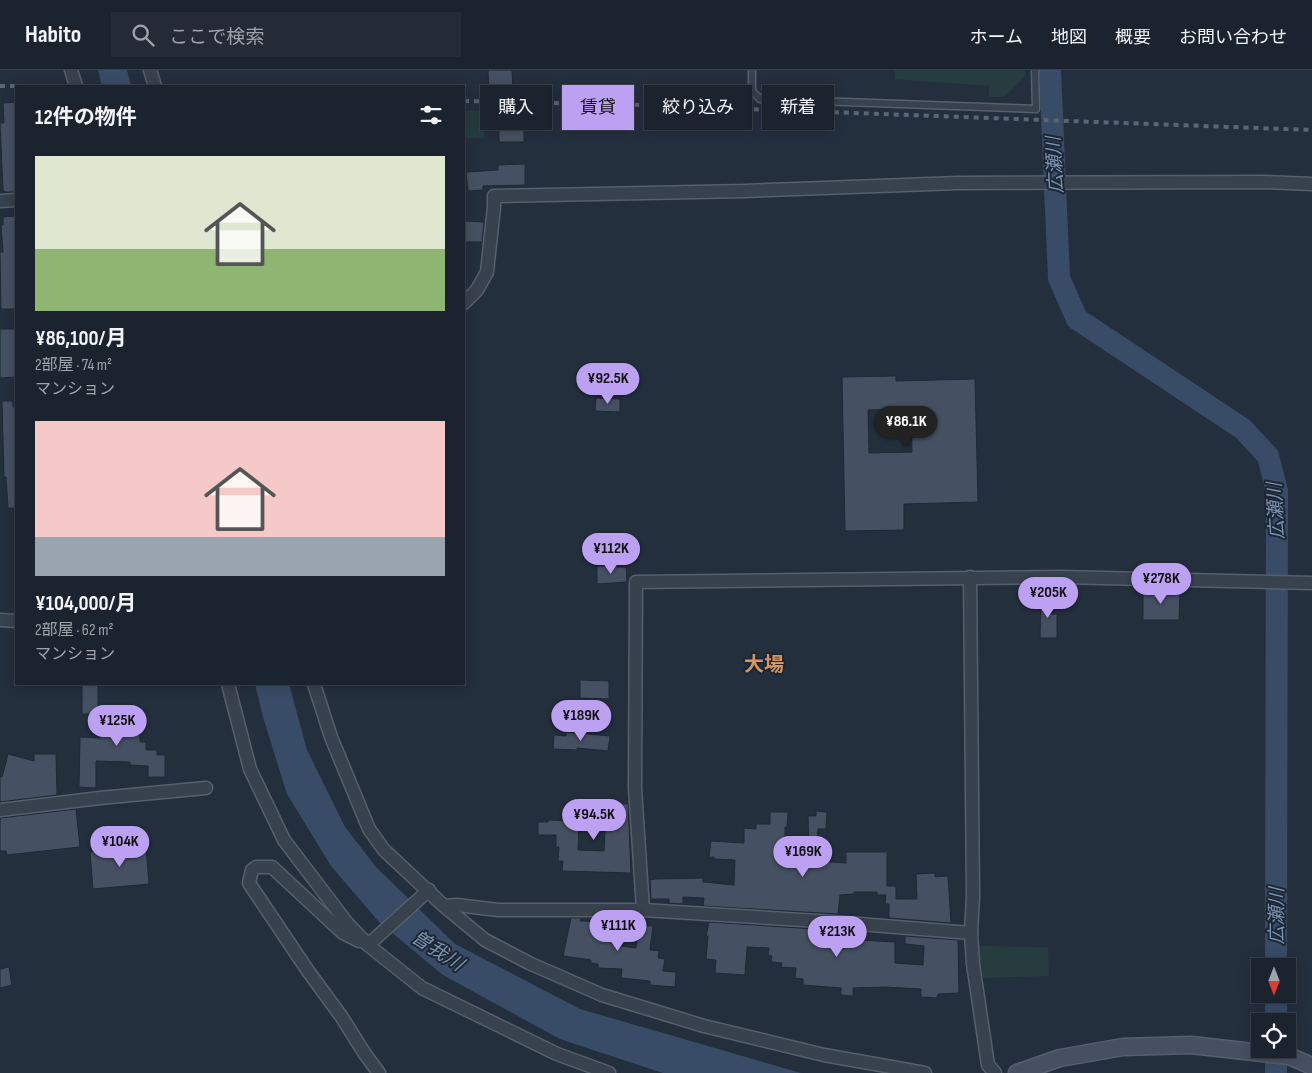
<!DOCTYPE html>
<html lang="ja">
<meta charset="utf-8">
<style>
:root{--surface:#1b232e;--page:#242b36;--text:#f1f3f6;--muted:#a0a4aa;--line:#39404a;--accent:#bca0f2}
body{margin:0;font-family:"Sofia Sans Condensed","Noto Sans JP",sans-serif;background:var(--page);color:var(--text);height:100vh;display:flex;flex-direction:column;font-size:19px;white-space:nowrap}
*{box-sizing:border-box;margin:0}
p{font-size:16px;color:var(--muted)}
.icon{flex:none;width:28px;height:28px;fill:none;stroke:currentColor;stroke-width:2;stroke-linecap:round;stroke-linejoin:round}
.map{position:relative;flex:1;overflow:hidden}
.details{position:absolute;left:15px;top:15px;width:450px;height:600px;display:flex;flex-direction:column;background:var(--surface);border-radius:0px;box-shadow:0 2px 12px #0003,0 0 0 1px var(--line)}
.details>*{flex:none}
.banner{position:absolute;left:480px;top:15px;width:475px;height:45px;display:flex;gap:10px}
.needle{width:32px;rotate:180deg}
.controls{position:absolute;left:1251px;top:888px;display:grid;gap:10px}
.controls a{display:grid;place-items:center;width:45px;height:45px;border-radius:0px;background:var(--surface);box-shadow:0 2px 12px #0003,0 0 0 1px var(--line);font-size:25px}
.price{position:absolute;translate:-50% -42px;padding:0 11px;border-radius:18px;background:var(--accent);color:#111;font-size:16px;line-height:32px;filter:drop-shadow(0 1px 2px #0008)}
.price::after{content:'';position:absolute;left:50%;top:30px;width:15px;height:11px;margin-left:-8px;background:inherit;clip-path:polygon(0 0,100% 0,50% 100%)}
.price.selected{background:#222;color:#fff}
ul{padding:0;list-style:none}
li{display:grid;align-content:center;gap:10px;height:265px;padding:0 20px}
li span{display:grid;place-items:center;height:155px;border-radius:0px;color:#555}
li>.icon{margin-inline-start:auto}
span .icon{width:90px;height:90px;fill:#fffc;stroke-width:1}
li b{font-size:21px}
h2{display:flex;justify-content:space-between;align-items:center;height:60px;padding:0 20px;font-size:21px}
.chip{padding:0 18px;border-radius:0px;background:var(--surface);box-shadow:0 2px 12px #0003,0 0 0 1px var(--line);font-size:18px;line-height:45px}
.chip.selected{background:var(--accent);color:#111}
header{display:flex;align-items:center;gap:30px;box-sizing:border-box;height:70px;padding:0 25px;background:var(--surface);border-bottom:1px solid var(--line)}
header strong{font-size:24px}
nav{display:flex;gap:28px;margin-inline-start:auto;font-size:18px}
.search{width:350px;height:45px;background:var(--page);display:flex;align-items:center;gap:12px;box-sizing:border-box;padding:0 18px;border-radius:0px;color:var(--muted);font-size:19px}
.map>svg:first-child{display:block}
.green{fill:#263c3f}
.water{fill:#394c67}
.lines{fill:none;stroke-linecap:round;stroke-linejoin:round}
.river{stroke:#394c67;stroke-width:22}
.building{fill:#455162;stroke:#1f2835;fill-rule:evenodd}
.lane-casing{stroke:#565f6c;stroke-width:9}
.street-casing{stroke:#565f6c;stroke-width:15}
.secondary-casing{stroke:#565f6c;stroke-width:19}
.lane{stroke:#38414e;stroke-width:6}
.street{stroke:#38414e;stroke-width:12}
.secondary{stroke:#465061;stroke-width:16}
.rail{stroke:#5a6575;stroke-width:4;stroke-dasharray:5 5;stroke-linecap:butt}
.labels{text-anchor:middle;stroke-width:4;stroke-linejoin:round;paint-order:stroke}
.water-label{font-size:19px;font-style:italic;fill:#7c92b1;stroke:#1d2633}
.quarter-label{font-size:20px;font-weight:bold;fill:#d59563;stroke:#1d2633}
</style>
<header>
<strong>Habito</strong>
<div class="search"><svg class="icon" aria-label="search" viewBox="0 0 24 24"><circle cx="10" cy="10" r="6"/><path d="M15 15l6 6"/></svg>ここで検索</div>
<nav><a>ホーム</a><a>地図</a><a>概要</a><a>お問い合わせ</a></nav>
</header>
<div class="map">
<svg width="1312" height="1003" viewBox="0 0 1312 1003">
<rect width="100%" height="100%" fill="#242f3e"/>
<g class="green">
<path d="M 895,0 L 1025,0 L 1025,6 L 1004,27 L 989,27 L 989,16 L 895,9 Z"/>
<rect x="464" y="41" width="20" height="27"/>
<path d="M 978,876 L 1048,877 L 1049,906 L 983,908 Z"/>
</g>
<g class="water">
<path d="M 98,0 L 127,0 L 131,16 L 102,16 Z"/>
<path d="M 255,614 L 289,614 L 307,680 L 345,757 L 376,797 L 455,874 L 580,939 L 801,1003 L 663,1003 L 560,969 L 443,905 L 379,852 L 331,796 L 287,724 L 263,647 Z"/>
</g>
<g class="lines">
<g class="river">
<path d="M 1050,0 L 1059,208 L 1077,249 L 1243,359 L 1268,386 L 1277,421 L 1276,896"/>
<path d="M 1276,951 L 1276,924"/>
<path d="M 1276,1003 L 1276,979"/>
</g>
</g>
<g class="building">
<path d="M 488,0 L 512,0 L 513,22 L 489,24 Z"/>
<path d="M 16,32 L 16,122 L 5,122 L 3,120 L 0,53 L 4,53 L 3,33 Z"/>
<path d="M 499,48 L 509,48 L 509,53 L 524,53 L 524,72 L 499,72 Z"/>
<path d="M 525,94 L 525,115 L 483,116 L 483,120 L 468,121 L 466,102 L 498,100 L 498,95 Z"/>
<path d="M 16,146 L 16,239 L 1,239 L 0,182 L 3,182 L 1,155 L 3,155 L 3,147 Z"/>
<path d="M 464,151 L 484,152 L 482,172 L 464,172 Z"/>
<path d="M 0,259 L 16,259 L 16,307 L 0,308 Z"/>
<path d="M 896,306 L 896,311 L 975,309 L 978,432 L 904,434 L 904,460 L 845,461 L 842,307 ZM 905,339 L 905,344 L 911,344 L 912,382 L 869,383 L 868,340 Z"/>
<path d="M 596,328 L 620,329 L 620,342 L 595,341 Z"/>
<path d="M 2,331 L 13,331 L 13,337 L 16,337 L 16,438 L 8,438 L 6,407 L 4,407 Z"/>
<path d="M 597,496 L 617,496 L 617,497 L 626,497 L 627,512 L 597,514 Z"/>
<path d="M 1143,521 L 1180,521 L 1179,550 L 1143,550 Z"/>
<path d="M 1041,524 L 1051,524 L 1051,544 L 1057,544 L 1057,568 L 1040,568 Z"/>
<path d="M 580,610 L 609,611 L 609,629 L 580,628 Z"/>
<rect x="82" y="615" width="16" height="29"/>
<path d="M 100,637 L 120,638 L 120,645 L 139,644 L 140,672 L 146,672 L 146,680 L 157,680 L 157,685 L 165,685 L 165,707 L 148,707 L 148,696 L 130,695 L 130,692 L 96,691 L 96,718 L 79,717 L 80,667 L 100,668 Z"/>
<path d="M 566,662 L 610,666 L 608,681 L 577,678 L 577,680 L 553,679 L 554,665 L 566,666 Z"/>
<path d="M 8,684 L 34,691 L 34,684 L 56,684 L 57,725 L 0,732 L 0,706 L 2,707 Z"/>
<path d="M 599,733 L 628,734 L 631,803 L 562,801 L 563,791 L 558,791 L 559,777 L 556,777 L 556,765 L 538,765 L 538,752 L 548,752 L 548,750 L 579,751 L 578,780 L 604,781 L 605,760 L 588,759 L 589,747 L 599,747 Z"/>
<path d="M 76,739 L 80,777 L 7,785 L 6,781 L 0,781 L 0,748 Z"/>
<path d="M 816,741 L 827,742 L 826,759 L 818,759 L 816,781 L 819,781 L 818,791 L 846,793 L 846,782 L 887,782 L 887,816 L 896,816 L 896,829 L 917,829 L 916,804 L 935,803 L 935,807 L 948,806 L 951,853 L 889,848 L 889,834 L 885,834 L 886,825 L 877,825 L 877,822 L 854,822 L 854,824 L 840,825 L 838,844 L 703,836 L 704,828 L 683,827 L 683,834 L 669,833 L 669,829 L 651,829 L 650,810 L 655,809 L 703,808 L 703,812 L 734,815 L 735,790 L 714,789 L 714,787 L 709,787 L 711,771 L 744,773 L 744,758 L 756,759 L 756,754 L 770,754 L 770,742 L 788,742 L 787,757 L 785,757 L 785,782 L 807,782 L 809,781 L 808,746 L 816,746 Z"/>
<path d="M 146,777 L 149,814 L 93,819 L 90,782 Z"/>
<path d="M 571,848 L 581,848 L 580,851 L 615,852 L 614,875 L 636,878 L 639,855 L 653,856 L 650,880 L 659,881 L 658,888 L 665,889 L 663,901 L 676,902 L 675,917 L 650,915 L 650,911 L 621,908 L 622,899 L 598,898 L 598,894 L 591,893 L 591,890 L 563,886 Z"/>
<path d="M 709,852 L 858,862 L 858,870 L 895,872 L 895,893 L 923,895 L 924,876 L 905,874 L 905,866 L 958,870 L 959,923 L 938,924 L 937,928 L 921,927 L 921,919 L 886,917 L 853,918 L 853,926 L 841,925 L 841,918 L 803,915 L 803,909 L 795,908 L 796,898 L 781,897 L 782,893 L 771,892 L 772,886 L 768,885 L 769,878 L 747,877 L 745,905 L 715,903 L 716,890 L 706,889 L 708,866 L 706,866 Z"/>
<path d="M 9,897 L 12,915 L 0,918 L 0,899 Z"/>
</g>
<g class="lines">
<defs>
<path id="lane" d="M 752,0 L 752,21 L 760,29 L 1036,39 L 1035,0"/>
<g id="street">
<path d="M 71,0 L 76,16"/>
<path d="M 150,0 L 155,16"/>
<path d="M 0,131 L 16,130"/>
<path d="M 464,233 L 477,220 L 487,202 L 494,137 L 494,126 L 745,121 L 958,113 L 1264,112 L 1312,114"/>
<path d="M 970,507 L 973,826 L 971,863 L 973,894 L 988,995 L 995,1003"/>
<path d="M 0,550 L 16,551"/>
<path d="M 228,614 L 250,699 L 284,770 L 347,853 L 368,875 L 422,918 L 557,984 L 609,1003"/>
<path d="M 314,614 L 331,667 L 369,759 L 384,780 L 444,836 L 485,870 L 529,893 L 602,925 L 704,956 L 824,985 L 925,1003"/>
<path d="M 0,740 L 100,728 L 206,718"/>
<path d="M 444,836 L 457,835 L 498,840 L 643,840 L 834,852 L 971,863"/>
<path d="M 643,840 L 635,718 L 636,512 L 1061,507 L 1312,513"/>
<path d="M 359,871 L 343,863 L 272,797 L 256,797 L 252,800 L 249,813 L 308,901 L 341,946 L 365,984 L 379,1003"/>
<path d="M 368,875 L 429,820"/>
</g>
<path id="secondary" d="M 1017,1003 L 1060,988 L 1123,977 L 1191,975 L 1289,986 L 1312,996"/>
</defs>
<use href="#lane" class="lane-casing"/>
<use href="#street" class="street-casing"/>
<use href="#secondary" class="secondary-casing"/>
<use href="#lane" class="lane"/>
<use href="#street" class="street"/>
<use href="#secondary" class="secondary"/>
<g class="rail">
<path d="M 0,16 L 16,16"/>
<path d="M 464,31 L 640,35 L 1312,60"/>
</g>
</g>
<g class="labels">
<g class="water-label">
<text transform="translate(1054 95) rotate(-93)" y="7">広瀬川</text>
<text transform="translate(1275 441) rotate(-93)" y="7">広瀬川</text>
<text transform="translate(1276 846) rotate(-90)" y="7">広瀬川</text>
<text transform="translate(438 880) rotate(33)" y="7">曽我川</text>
</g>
<g class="quarter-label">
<text x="764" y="601">大場</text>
</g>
</g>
</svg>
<div class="controls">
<a><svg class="needle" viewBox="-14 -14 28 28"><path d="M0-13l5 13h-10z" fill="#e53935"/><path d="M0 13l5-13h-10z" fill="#a0a4aa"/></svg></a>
<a><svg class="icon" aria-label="locate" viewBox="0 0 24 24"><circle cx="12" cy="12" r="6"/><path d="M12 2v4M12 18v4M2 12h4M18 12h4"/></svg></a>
</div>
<b class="price" style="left:608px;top:335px">¥92.5K</b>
<b class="price selected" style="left:906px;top:378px">¥86.1K</b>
<b class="price" style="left:611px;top:505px">¥112K</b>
<b class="price" style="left:1161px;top:535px">¥278K</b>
<b class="price" style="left:1048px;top:549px">¥205K</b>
<b class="price" style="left:581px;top:672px">¥189K</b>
<b class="price" style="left:117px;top:677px">¥125K</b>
<b class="price" style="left:594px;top:771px">¥94.5K</b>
<b class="price" style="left:120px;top:798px">¥104K</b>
<b class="price" style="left:803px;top:808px">¥169K</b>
<b class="price" style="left:618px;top:882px">¥111K</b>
<b class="price" style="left:837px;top:888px">¥213K</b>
<div class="banner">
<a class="chip">購入</a>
<a class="chip selected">賃貸</a>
<a class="chip">絞り込み</a>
<a class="chip">新着</a>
</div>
<section class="details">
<h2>12件の物件<svg class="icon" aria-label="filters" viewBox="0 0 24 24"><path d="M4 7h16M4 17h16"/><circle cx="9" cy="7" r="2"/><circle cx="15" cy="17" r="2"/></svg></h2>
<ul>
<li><span style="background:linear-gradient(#dfe7d0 60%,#8fb573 0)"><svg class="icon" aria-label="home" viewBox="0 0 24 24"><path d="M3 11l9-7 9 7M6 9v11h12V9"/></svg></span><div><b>¥86,100/月</b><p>2部屋 · 74 m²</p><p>マンション</p></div></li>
<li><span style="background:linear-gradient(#f6c9c9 75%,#9aa5b1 0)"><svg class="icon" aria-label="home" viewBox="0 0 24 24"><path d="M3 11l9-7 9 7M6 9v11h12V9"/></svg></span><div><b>¥104,000/月</b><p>2部屋 · 62 m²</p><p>マンション</p></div></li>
</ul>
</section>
</div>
